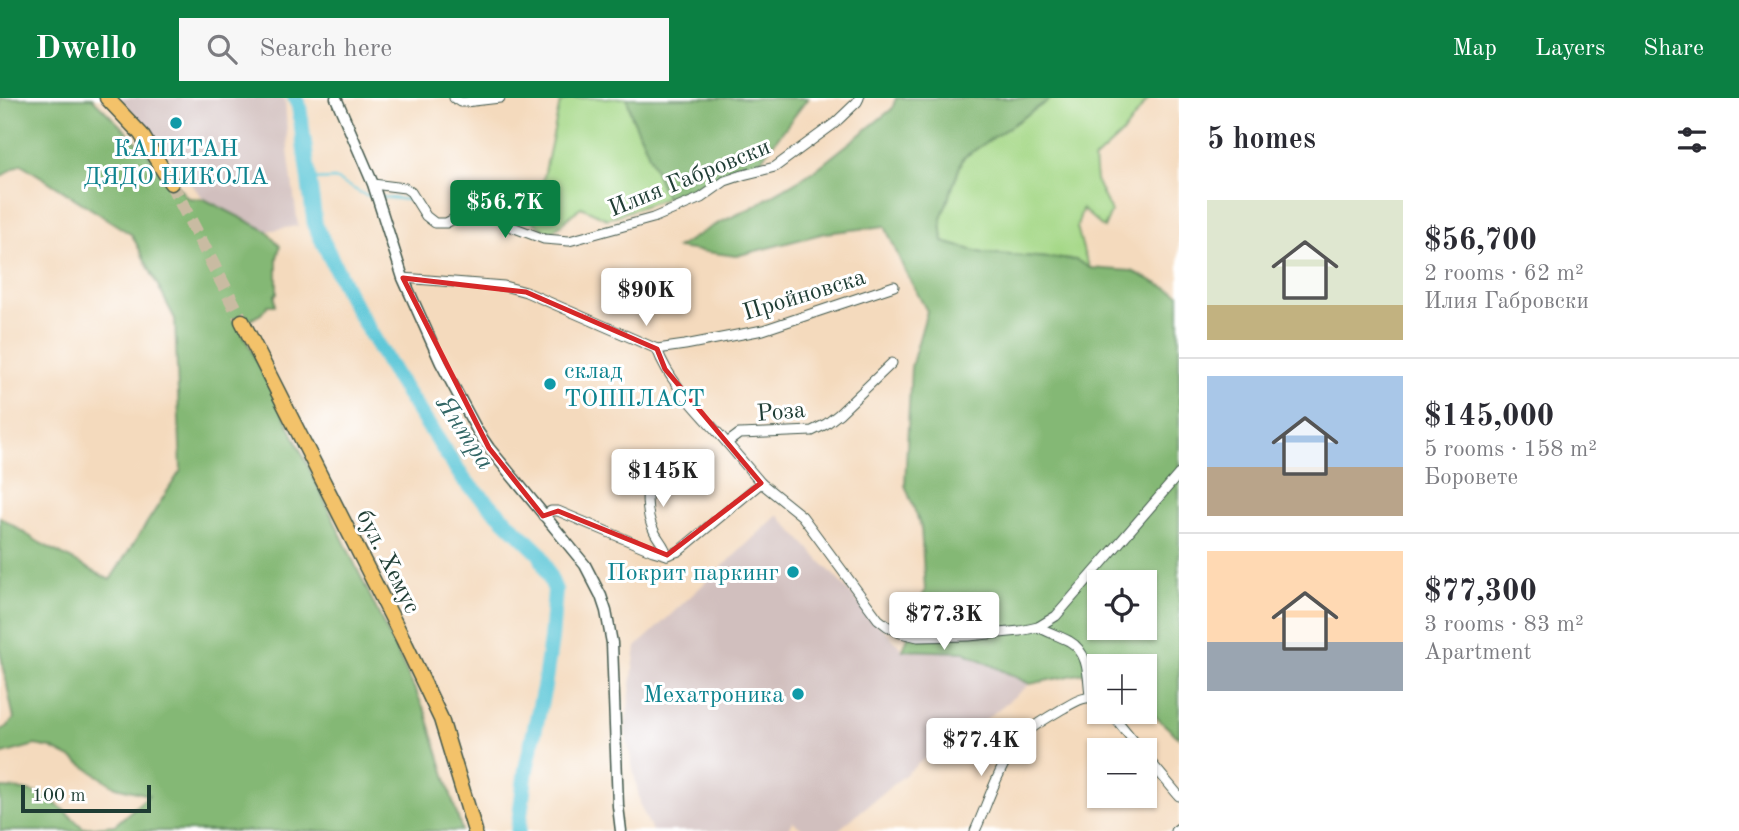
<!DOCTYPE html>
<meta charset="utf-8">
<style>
:root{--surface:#fff;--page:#f7f7f7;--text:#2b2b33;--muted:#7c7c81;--line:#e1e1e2;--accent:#0b8043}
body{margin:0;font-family:"Old Standard TT",serif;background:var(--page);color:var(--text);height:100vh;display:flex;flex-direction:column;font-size:26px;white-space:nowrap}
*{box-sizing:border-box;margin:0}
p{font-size:23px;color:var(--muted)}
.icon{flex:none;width:38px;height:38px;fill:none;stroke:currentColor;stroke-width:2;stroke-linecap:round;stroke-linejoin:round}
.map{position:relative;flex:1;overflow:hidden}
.drawer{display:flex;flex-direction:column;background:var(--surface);width:560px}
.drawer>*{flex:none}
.buttons{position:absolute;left:1087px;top:472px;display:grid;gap:14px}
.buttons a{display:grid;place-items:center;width:70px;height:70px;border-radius:0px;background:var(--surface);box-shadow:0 2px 5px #0004;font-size:35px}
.scale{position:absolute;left:21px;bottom:18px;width:130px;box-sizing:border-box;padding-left:7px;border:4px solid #1f3d34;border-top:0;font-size:19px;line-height:24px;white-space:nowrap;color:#1f3d34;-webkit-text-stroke:5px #fff;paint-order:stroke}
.price{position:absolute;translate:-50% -60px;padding:0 16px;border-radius:7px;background:#fff;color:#222;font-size:23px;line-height:46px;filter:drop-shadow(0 2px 4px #0008)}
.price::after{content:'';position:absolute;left:50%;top:42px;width:21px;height:16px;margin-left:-10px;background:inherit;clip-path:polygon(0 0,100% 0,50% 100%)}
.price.selected{background:var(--accent);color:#fff}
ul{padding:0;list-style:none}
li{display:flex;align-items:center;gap:21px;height:175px;padding:0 28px}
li+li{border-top:2px solid var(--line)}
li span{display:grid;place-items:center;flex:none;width:196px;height:140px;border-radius:0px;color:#555}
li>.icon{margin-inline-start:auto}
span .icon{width:84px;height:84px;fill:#fffc;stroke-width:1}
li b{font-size:30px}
h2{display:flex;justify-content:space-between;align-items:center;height:84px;padding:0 28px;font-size:30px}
header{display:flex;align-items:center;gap:42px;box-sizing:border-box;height:98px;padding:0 35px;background:var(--accent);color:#fff}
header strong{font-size:33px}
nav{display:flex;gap:38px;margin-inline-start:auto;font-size:24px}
.search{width:490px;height:63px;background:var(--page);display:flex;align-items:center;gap:18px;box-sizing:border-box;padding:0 24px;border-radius:0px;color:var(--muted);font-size:26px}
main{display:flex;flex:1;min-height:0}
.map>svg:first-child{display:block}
.industrial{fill:#d1bfbe}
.green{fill:#a5d887;stroke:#628a5e;stroke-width:2}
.forest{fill:#84b874;stroke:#527a54;stroke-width:2;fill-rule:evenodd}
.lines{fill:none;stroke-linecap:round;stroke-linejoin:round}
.stream{stroke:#5dc7d8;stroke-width:2.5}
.river{stroke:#5dc7d8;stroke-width:16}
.primary-tunnel{stroke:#c9bba2;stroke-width:14;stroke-dasharray:14 7;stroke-linecap:butt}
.minor-casing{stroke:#3f5549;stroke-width:11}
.tertiary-casing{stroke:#3f5549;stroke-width:13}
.primary-casing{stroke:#3f5549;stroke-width:17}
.minor{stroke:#fff;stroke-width:9}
.tertiary{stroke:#fff;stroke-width:10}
.primary{stroke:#f3c26a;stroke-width:14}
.marked{fill:none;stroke:#d62828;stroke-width:5;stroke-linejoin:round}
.culture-dot{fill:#0f9aa8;stroke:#fff;stroke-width:2.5}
.labels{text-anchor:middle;stroke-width:6;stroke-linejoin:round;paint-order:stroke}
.culture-label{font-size:24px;fill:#0d838f;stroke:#fff;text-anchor:end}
.street-label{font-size:24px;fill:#1f3d34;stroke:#fff}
.water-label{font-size:26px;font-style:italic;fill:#326665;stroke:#fff}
</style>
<header>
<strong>Dwello</strong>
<div class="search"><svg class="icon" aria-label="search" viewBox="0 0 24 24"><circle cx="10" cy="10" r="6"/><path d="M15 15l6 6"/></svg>Search here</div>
<nav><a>Map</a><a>Layers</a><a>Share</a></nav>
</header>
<main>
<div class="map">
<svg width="1179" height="733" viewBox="0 0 1179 733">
<rect width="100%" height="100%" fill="#fff"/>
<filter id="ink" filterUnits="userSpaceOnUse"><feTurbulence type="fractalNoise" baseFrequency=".0143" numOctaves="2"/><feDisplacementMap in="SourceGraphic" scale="14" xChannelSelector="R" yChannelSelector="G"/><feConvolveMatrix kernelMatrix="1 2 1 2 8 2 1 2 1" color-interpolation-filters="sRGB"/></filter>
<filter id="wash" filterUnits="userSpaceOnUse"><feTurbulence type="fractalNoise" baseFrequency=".00686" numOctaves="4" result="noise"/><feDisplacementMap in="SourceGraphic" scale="28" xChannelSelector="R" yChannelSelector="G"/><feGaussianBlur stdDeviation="1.57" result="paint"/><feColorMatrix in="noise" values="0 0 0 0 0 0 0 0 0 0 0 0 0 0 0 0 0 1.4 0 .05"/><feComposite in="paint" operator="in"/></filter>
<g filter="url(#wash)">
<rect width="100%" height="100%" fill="#f4dabd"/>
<g class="industrial">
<path d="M 120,0 L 285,0 L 288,52 L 298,128 L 267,133 L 204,101 L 184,78 L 144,26 Z"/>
<path d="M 778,417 L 903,552 L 964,554 L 1030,586 L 947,652 L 924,661 L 837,733 L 805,733 L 793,724 L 787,733 L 652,733 L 641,709 L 625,633 L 636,549 Z"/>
</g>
<g class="green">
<path d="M 571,0 L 627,0 L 632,19 L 645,47 L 666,100 L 607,121 L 581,109 L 549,136 L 534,124 L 560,5 Z"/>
<path d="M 1052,0 L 1149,0 L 1123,35 L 1094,62 L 1096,82 L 1111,114 L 1104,130 L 1082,111 L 1077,129 L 1084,155 L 1090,170 L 1076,162 L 983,155 L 943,144 L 941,121 L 963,60 Z"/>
</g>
<g class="forest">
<path d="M 0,0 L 92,0 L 132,39 L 188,100 L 204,101 L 267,133 L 280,148 L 277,160 L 277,196 L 275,196 L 275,207 L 268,207 L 261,216 L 239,228 L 276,301 L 426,615 L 462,733 L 0,733 L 0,690 C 43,690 54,703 83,730 L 115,727 L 149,697 L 116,689 L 73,661 L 51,650 L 35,647 L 3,656 L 0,655 L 0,632 L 6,630 L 14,621 L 0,553 L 0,419 L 40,445 L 110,482 L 181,372 L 175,221 L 132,137 L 21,66 L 0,79 Z"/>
<path d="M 627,0 L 808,0 L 757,67 L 666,100 L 645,47 L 632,19 Z"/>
<path d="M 896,0 L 1052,0 L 963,60 L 941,121 L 943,144 L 983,155 L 1076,162 L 1090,170 L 1132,173 L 1179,196 L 1179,640 L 1145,609 L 1144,569 L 1099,569 L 1099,572 L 1030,586 L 964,554 L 903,552 L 925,492 L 921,429 L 905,387 L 911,269 L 927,213 L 904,171 L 885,128 L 825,135 L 736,158 L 677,150 L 713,128 L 749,111 L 814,73 L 892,11 ZM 1099,485 L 1144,485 L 1144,530 L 1099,530 Z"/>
</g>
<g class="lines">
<g class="stream">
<path d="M 309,82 L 335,81 L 365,97 L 375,98"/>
<path d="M 381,99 L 409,102"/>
</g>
<path class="river" d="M 295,0 L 299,8 L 315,127 L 349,198 L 395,277 L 464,382 L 540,456 L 555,492 L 551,541 L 544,589 L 526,671 L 518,733"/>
</g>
</g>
<g filter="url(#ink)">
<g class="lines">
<path class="primary-tunnel" d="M 171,85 L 242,223"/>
<defs>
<g id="minor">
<path d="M 454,0 L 460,4 L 465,4 L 500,0"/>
<path d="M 373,86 L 405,90 L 411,94 L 426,118 L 435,125 L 446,125 L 473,111 L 482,111 L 487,112 L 507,127 L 544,141 L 569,143 L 653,120 L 701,100 L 725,83 L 743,77 L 775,69 L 835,25 L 857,4 L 859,0"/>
<path d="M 403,180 L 504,188 L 526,194 L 657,251 L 685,247 L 763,232 L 894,188"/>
<path d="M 657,251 C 670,287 702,316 727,345 L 739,336 L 812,333 L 826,326 L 839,316 L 892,265"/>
<path d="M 727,345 L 761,385 L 802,418 L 878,521 L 887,528 L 900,535 L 918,539 L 969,538 L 1020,533 L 1038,529 L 1056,518 L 1179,376"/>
<path d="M 650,362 C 648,386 643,411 654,433 C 658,442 665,447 667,457"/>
<path d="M 543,418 L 551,413 L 558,413 L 653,453 L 667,457 L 679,453 L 761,385"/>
<path d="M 1038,529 C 1048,534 1059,538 1069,543 C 1089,554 1088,578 1090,599"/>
<path d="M 1110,614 L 1142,653"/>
<path d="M 1144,656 L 1179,698"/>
<path d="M 975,733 C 990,700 1001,659 1028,633 C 1039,624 1052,617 1064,610 C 1076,603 1087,596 1099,602"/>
<path d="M 1175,733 L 1179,730"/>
</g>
<path id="tertiary" d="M 336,0 L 373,86 L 403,180 L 441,265 L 478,334 L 489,350 L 585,467 L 601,498 L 606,513 L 612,545 L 618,708 L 621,733"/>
<g id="primary">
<path d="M 107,0 L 141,36 L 171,85"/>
<path d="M 242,223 L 403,541 L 441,621 L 475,733"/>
</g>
</defs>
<use href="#minor" class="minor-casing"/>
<use href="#tertiary" class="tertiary-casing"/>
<use href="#primary" class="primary-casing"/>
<use href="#minor" class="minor"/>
<use href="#tertiary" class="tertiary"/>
<use href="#primary" class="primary"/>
</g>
</g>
<path class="marked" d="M 403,180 L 526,194 L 657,251 L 665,271 L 761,385 L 667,457 L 558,413 L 543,418 L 489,350 Z"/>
<g class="culture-dot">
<circle cx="176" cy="25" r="7"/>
<circle cx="550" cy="286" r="7"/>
<circle cx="793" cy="474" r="7"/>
<circle cx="798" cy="596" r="7"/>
</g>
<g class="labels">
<g class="culture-label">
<text x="176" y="58" text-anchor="middle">КАПИТАН<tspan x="176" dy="28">ДЯДО НИКОЛА</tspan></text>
<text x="564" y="280" text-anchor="start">склад<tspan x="564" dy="28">ТОППЛАСТ</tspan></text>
<text x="779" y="482">Покрит паркинг</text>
<text x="784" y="604">Мехатроника</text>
</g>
<g class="street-label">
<text transform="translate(689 79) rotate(-22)" y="8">Илия Габровски</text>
<text transform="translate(804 196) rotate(-17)" y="8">Пройновска</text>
<text transform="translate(781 313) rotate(-5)" y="8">Роза</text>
<text transform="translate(389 463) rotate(63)" y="8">бул. Хемус</text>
</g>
<g class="water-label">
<text transform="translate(466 334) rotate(56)" y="9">Янтра</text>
</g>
</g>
</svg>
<div class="buttons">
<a><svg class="icon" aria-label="locate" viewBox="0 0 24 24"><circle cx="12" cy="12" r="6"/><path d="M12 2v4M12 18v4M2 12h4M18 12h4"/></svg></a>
<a>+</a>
<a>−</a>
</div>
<div class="scale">100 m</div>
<b class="price selected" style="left:505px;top:142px">$56.7K</b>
<b class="price" style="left:646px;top:230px">$90K</b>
<b class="price" style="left:663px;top:411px">$145K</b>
<b class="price" style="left:944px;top:554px">$77.3K</b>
<b class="price" style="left:981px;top:680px">$77.4K</b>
</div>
<section class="drawer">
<h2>5 homes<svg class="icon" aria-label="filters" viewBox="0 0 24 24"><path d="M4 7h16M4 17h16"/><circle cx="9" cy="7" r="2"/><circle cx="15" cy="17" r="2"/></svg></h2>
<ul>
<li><span style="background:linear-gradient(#dfe7d0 75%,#c2b280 0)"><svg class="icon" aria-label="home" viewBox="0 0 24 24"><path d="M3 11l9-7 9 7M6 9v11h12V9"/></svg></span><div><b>$56,700</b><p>2 rooms · 62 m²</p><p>Илия Габровски</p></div></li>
<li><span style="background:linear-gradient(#a9c7e8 65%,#b9a48a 0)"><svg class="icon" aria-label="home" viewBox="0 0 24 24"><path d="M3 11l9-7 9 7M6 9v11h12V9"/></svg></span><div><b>$145,000</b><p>5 rooms · 158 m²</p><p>Боровете</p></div></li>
<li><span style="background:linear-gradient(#ffd9b3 65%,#9aa5b1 0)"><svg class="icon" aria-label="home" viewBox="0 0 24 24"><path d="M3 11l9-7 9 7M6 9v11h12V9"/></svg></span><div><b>$77,300</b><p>3 rooms · 83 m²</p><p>Apartment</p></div></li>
</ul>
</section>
</main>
